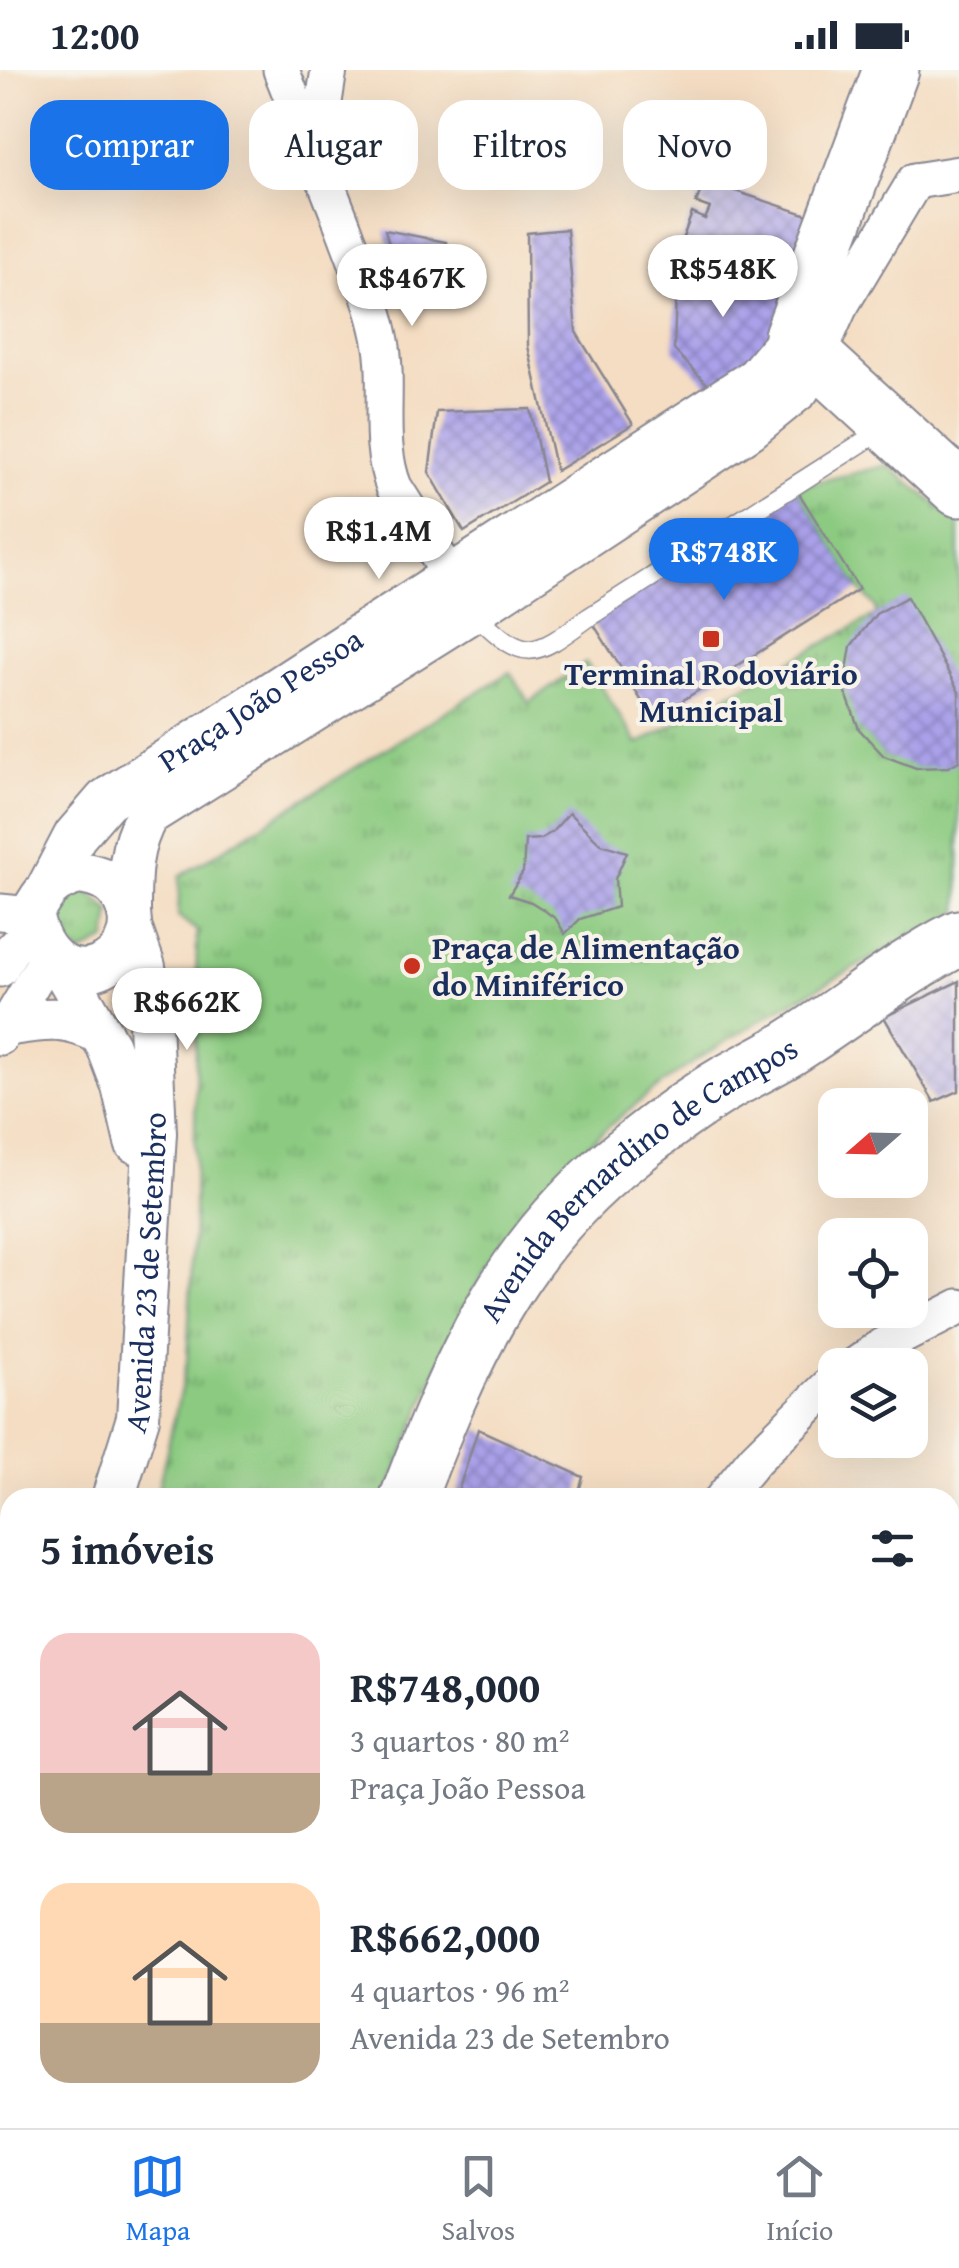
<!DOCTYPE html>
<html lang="pt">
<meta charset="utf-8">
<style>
:root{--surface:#fff;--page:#f2f2f3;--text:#1f2937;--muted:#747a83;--line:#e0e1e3;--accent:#1a73e8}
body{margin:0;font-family:"Gentium Book Plus",serif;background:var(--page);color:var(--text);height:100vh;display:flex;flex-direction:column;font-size:38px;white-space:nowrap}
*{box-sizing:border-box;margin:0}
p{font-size:32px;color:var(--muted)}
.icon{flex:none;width:55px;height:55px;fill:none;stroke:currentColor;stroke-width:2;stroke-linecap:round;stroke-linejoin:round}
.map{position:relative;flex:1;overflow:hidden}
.sheet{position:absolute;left:0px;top:1418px;width:960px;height:642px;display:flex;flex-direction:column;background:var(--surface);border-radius:30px 30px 0 0;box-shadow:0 10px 40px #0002}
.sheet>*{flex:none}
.top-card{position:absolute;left:30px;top:30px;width:900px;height:90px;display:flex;gap:20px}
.needle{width:65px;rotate:250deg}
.buttons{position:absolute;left:818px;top:1018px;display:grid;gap:20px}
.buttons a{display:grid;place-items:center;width:110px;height:110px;border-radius:20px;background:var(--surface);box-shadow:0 10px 40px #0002;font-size:50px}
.price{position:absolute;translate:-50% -85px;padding:0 22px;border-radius:35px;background:#fff;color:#222;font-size:32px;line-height:65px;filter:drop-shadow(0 2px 5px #0008)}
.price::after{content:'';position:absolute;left:50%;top:60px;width:30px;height:22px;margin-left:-15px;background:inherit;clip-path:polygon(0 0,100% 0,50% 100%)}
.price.selected{background:var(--accent);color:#fff}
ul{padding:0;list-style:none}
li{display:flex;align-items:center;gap:30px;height:250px;padding:0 40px}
li span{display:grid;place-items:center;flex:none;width:280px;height:200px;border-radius:30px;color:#555}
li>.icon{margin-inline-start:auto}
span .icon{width:120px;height:120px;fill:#fffc;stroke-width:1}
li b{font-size:42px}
h2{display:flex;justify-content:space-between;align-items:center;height:120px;padding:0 40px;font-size:42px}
.tag{padding:0 35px;border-radius:30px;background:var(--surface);box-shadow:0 10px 40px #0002;font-size:35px;line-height:90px}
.tag.selected{background:var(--accent);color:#fff}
.status{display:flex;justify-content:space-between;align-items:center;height:70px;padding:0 50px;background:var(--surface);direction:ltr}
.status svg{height:28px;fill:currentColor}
.tab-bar{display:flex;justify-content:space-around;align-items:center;height:140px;border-top:2px solid var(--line);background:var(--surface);font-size:28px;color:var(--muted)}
.tab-bar a{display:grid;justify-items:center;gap:5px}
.tab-bar .selected{color:var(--accent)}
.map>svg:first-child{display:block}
.park{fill:url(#park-tufts);stroke:#537c6f;stroke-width:2.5}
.water{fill:#75ade4;stroke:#486ea1;stroke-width:2.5}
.building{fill:url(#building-cross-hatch)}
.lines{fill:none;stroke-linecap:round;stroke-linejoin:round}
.service-casing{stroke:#888690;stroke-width:21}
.minor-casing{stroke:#888690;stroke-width:39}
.tertiary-casing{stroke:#888690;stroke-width:46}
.primary-casing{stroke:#888690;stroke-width:59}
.service{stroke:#fff;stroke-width:18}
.minor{stroke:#fff;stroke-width:35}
.tertiary{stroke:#fff;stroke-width:42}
.primary{stroke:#fff;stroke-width:55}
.poi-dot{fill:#c8321e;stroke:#f7f3e8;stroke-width:4}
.labels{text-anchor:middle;stroke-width:8;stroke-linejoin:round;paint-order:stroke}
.poi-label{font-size:32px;font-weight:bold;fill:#1b2f5e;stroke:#f7f3e8}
.street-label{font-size:32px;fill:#1b2f5e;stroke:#f7f3e8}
</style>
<div class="status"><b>12:00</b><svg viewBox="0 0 49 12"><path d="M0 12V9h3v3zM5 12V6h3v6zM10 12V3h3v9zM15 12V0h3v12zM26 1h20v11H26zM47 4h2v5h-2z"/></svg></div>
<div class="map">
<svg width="959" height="2058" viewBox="0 0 959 2058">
<defs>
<pattern id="park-tufts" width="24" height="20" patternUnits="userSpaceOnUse" patternTransform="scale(2.5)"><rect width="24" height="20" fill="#8bca80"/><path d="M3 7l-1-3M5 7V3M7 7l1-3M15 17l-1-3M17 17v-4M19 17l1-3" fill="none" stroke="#71a46c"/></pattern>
<pattern id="building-cross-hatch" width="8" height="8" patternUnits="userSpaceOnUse" patternTransform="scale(2.5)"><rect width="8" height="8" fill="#aba1ea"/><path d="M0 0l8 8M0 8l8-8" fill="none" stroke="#8a84c1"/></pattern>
</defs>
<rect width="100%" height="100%" fill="#f7f3e8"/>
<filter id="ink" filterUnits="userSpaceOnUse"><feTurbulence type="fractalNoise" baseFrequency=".01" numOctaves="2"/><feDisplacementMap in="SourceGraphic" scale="20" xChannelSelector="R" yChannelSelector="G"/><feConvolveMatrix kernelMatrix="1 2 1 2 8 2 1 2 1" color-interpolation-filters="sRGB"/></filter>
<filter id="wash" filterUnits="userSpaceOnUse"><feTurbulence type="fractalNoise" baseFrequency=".0048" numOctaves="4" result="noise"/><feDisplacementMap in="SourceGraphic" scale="40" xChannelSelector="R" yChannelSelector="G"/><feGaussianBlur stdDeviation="2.25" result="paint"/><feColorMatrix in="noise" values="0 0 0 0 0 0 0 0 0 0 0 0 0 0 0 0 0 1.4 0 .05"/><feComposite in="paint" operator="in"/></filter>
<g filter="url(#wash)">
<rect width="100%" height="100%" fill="#f4ddc2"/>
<g class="park">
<path d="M 888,395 L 959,453 L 959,842 C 777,941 572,1032 472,1225 C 439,1288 414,1361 386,1427 L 156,1428 L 187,1292 L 194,1152 L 197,861 L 178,846 L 180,806 L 510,602 L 529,633 L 586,593 L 638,674 L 876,545 L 876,537 L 859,519 L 795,417 Z"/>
<path d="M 87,821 L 111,841 L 107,870 L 82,883 L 56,870 C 53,834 53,833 87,821 Z"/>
<path d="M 10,1674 L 10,2050 L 126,2050 L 115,2058 L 0,2058 L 0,1685 Z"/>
</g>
<path class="water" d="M 0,1759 L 10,1762 L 10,1891 L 0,1895 Z"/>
<g id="blocks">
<g class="building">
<path d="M 709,98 L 730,107 L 726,118 L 817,148 L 801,164 L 791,187 L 801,191 L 789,207 L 696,175 L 691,185 L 678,181 L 692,143 L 705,149 L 710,138 L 696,133 Z"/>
<path d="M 567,159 L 576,262 L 633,354 L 556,401 L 528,276 L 527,163 Z"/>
<path d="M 385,160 L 446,172 L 438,211 L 397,203 Z"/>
<path d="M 677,191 L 794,222 L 757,289 L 710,317 L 674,280 Z"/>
<path d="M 530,339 L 545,412 L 464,462 L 429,402 L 437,342 Z"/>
<path d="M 795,417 L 859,519 L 653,649 L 589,547 Z"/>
<path d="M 907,527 L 959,622 L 959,691 L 948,697 L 916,698 L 884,686 L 859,659 L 844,618 L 851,576 L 876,544 Z"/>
<path d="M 569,743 L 601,774 L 627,782 L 615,809 L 617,837 L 580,849 L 565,864 L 556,849 L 544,840 L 531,832 L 509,825 L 523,802 L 525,770 L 540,769 L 552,762 Z"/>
<path d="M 959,911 L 959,1021 L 934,1032 L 884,947 Z"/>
<path d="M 478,1359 L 583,1407 L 577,1428 L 456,1428 Z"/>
</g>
</g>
</g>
<g filter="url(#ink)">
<use href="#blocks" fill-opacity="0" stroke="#888690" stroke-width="2.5"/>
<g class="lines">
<defs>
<path id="service" d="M 472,541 C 526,593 530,590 589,547 L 885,358"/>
<g id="minor">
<path d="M 281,0 C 303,55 325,109 346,164 C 358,197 373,231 380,266 C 391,316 375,369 394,417 L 464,527"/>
<path d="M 316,83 L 329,0"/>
<path d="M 915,111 L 959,104"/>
<path d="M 817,287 L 839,238 L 915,111"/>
<path d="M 0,842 L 31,845"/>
<path d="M 0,899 L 11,880 L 34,857"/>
<path d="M 0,967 L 48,887"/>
<path d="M 856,1295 L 883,1276 L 959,1237"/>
<path d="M 723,1428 L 755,1389 L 835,1310"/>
<path d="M 950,1769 L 959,1771"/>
<path d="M 950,1902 L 959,1905"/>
<path d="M 523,2058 L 527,2050"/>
</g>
<g id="tertiary">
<path d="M 79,803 C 99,806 115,811 124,830 C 155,890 54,946 31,845 C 43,822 52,809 79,803 Z"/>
<path id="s1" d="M 49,816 L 75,766 L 106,730 L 757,308 L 792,266"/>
<path d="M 129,840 C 129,805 129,777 147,745 L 472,541 L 750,358 L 798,319 L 817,287"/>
<path d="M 62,897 L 108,976 L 123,1016 L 136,1072"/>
<path d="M 11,954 C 48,948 67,946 101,963"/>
<path id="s2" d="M 113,1428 L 138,1348 L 155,1063 L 149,929 L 144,897 L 130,857"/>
<path d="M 0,1618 L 10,1607"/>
</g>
<g id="primary">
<path d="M 891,0 L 792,266 L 959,419"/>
<path id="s3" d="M 408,1428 C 460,1292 510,1174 629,1082 C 660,1057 694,1032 728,1012 C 748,1001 768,991 788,979 C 846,943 898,899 959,868"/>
<path d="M 141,2058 L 151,2050"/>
</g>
</defs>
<use href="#service" class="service-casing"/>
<use href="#minor" class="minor-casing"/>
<use href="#tertiary" class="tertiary-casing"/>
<use href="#primary" class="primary-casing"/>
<use href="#service" class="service"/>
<use href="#minor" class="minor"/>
<use href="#tertiary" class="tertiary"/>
<use href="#primary" class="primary"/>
</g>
</g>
<g class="poi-dot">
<rect x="701" y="559" width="20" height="20" rx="5"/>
<circle cx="412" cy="896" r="10"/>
</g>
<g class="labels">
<g class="poi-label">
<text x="711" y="615">Terminal Rodoviário<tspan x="711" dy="37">Municipal</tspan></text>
<text x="432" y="889" text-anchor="start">Praça de Alimentação<tspan x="432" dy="37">do Miniférico</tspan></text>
</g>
<g class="street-label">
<text dy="11" stroke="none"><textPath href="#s1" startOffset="288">Praça João Pessoa</textPath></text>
<text dy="11" stroke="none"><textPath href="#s3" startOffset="405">Avenida Bernardino de Campos</textPath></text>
<text dy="11" stroke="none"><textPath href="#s2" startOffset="230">Avenida 23 de Setembro</textPath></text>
</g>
</g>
</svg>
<div class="buttons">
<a><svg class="needle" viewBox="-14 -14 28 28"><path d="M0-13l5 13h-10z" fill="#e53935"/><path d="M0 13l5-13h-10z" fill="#747a83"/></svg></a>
<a><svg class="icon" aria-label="locate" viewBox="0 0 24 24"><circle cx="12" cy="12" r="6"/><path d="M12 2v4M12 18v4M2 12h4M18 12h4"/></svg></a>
<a><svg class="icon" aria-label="layers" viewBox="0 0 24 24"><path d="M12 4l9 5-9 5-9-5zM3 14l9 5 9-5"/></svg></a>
</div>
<b class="price" style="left:723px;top:250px">R$548K</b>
<b class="price" style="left:412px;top:259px">R$467K</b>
<b class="price" style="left:379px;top:512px">R$1.4M</b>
<b class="price selected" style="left:724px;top:533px">R$748K</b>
<b class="price" style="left:187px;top:983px">R$662K</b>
<div class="top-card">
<a class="tag selected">Comprar</a>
<a class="tag">Alugar</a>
<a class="tag">Filtros</a>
<a class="tag">Novo</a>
</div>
<section class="sheet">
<h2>5 imóveis<svg class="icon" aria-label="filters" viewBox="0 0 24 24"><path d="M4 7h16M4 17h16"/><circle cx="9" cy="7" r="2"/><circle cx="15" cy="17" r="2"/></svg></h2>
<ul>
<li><span style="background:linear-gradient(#f6c9c9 70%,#b9a48a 0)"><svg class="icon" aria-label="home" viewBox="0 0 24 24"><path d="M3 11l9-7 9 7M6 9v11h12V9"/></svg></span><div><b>R$748,000</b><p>3 quartos · 80 m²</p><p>Praça João Pessoa</p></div></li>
<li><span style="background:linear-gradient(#ffd9b3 70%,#b9a48a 0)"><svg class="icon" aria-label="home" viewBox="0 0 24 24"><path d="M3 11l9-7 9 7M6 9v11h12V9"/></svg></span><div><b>R$662,000</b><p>4 quartos · 96 m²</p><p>Avenida 23 de Setembro</p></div></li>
</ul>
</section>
</div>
<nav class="tab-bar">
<a class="selected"><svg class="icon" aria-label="map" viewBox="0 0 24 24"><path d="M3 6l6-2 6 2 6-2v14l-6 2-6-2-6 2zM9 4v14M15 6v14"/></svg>Mapa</a>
<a><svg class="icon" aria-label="saved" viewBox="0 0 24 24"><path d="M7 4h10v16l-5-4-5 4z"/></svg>Salvos</a>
<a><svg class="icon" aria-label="home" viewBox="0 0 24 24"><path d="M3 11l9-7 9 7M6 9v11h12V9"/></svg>Início</a>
</nav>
